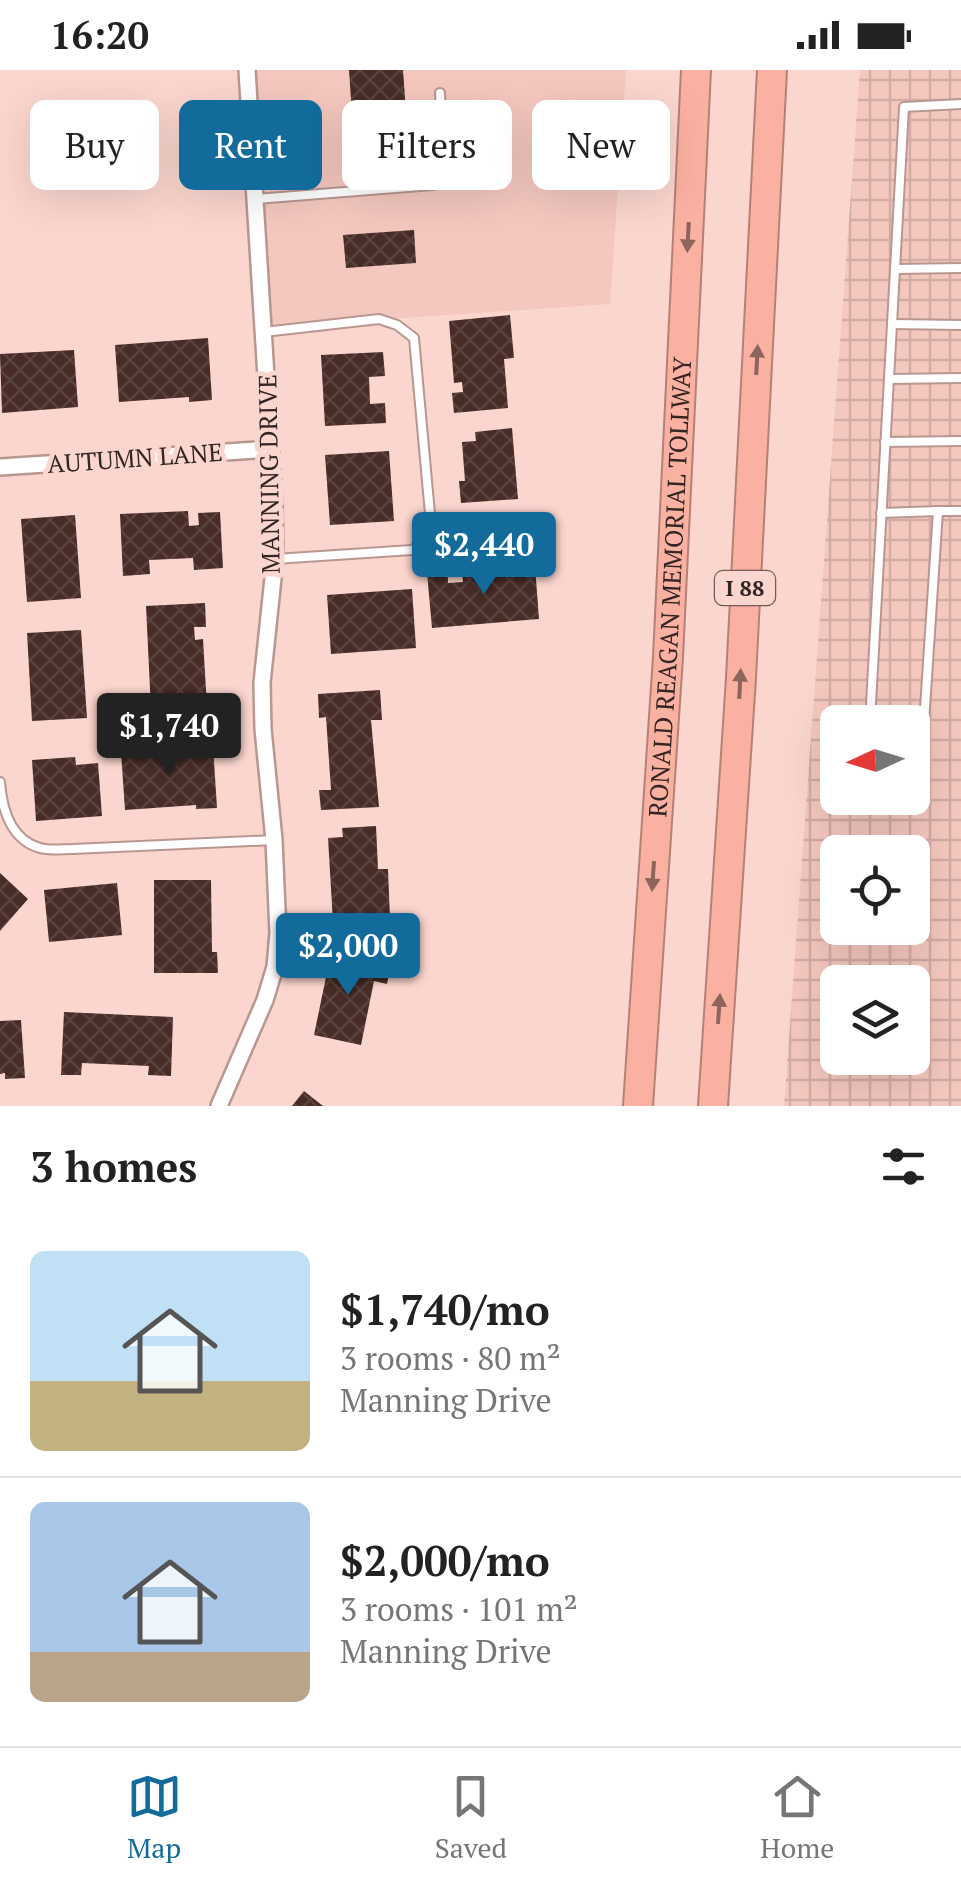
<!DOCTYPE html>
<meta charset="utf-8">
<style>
:root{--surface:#fff;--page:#f6f6f6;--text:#222;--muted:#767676;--line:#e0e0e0;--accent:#136b9b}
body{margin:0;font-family:"PT Serif",serif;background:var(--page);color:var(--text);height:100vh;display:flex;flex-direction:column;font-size:38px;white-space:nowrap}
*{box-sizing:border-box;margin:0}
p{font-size:32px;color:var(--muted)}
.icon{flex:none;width:55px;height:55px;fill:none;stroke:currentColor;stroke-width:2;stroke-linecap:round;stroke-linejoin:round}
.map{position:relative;height:1036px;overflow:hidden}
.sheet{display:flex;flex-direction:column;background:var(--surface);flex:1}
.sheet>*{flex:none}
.top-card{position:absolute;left:30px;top:30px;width:902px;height:90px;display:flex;gap:20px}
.needle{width:65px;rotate:266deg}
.buttons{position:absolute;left:820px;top:635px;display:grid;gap:20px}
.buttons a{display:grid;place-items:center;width:110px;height:110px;border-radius:15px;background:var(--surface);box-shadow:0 10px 40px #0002;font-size:50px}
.price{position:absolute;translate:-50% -85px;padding:0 22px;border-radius:10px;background:var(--accent);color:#fff;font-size:32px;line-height:65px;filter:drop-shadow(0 2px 5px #0008)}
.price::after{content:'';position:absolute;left:50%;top:60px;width:30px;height:22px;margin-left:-15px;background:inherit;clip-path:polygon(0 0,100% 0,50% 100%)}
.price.selected{background:#222;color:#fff}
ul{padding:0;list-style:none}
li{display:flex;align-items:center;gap:30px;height:250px;padding:0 30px}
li+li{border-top:2px solid var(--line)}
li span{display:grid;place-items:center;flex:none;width:280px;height:200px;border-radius:15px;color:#555}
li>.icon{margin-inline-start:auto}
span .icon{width:120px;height:120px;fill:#fffc;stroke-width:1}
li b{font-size:42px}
h2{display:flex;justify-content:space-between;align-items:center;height:120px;padding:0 30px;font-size:42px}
.pill{padding:0 35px;border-radius:15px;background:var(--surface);box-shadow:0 10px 40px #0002;font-size:35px;line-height:90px}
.pill.selected{background:var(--accent);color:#fff}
.status{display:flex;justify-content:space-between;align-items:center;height:70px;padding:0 50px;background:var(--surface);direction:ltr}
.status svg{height:28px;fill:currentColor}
.tabs{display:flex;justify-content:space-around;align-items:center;height:140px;border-top:2px solid var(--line);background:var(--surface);font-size:28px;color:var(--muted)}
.tabs a{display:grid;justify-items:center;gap:5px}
.tabs .selected{color:var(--accent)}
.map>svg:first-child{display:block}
.built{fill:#f5c8bf}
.industrial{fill:url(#industrial-grid);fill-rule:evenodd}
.building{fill:url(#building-cross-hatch)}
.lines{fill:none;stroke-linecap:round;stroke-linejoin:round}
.lane-casing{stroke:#b99790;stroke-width:12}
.street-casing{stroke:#b99790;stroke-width:20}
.highway-casing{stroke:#b58076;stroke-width:32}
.lane{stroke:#fff;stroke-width:8}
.street{stroke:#fff;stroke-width:15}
.highway{stroke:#fbb1a2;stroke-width:28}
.oneway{fill:#8e655d}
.labels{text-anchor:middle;stroke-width:10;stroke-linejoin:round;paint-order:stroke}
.shield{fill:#fbd6ce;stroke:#705b57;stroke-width:2.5}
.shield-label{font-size:22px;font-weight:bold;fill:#342624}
.street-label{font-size:25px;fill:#342624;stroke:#fbd6ce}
</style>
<div class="status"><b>16:20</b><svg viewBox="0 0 49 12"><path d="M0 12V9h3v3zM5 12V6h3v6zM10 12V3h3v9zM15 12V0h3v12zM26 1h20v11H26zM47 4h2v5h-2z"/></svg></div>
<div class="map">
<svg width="961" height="1036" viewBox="0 0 961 1036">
<defs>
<pattern id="industrial-grid" width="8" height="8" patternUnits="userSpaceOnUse" patternTransform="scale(2.5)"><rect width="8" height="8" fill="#f5c8bf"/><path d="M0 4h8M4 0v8" fill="none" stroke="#d3aca4"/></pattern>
<pattern id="building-cross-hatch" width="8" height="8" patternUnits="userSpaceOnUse" patternTransform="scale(2.5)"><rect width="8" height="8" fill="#482c27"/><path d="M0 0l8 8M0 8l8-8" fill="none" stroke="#5a423e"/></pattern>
</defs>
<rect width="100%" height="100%" fill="#fbd6ce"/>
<path class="built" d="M 253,0 L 626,0 L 610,234 L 270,257 Z"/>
<path class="industrial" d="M 860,0 L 961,0 L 961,1036 L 784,1036 ZM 838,652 L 912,652 L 912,728 L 838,728 ZM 838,782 L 912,782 L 912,858 L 838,858 ZM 838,912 L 912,912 L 912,988 L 838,988 Z"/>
<g class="building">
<path d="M 349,0 L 403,0 L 409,84 L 355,88 Z"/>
<path d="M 414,160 L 416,193 L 346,198 L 343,165 Z"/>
<path d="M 510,245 L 514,288 L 504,289 L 508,338 L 454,343 L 452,323 L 463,322 L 462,312 L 454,313 L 449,251 Z"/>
<path d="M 208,268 L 212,330 L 189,332 L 189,327 L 119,332 L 115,275 Z"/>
<path d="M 74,280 L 78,337 L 2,343 L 0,284 Z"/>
<path d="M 383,282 L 385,306 L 369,307 L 370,334 L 385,333 L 386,353 L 325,356 L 321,285 Z"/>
<path d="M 512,358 L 518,429 L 461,433 L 459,411 L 465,411 L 462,372 L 476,371 L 475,362 Z"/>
<path d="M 389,381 L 394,451 L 330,455 L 325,385 Z"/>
<path d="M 188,441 L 189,456 L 199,455 L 198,443 L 220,442 L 223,498 L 194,500 L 193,488 L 149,490 L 150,504 L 123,506 L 120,444 Z"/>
<path d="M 75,445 L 81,528 L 27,532 L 21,449 Z"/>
<path d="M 535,496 L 539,549 L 432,558 L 427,503 L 448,501 L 448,513 L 463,512 L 462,502 Z"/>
<path d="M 412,519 L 416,578 L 331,584 L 327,525 Z"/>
<path d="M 205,533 L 206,557 L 194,557 L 195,570 L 203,569 L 207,637 L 151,640 L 146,536 Z"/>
<path d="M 81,560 L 87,648 L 32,651 L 27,563 Z"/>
<path d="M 380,620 L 382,650 L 371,650 L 379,737 L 321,740 L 319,720 L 331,720 L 326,647 L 319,648 L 318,624 Z"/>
<path d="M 213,676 L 217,738 L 196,739 L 196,735 L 125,740 L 121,682 Z"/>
<path d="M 75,687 L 76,695 L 98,693 L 102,746 L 36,751 L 32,690 Z"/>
<path d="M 376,756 L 378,799 L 388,799 L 390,849 L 333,852 L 328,768 L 343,767 L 342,758 Z"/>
<path d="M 0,803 L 28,829 L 0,861 Z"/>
<path d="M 154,810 L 211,810 L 212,882 L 217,882 L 218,903 L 154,903 Z"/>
<path d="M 117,813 L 122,865 L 49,872 L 44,820 Z"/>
<path d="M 331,883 L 391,896 L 387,914 L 374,911 L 361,975 L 314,965 Z"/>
<path d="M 64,942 L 173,947 L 171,1006 L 148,1005 L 149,996 L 82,993 L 81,1005 L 61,1005 Z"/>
<path d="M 21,950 L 25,1008 L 5,1009 L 5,1003 L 0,1004 L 0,951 Z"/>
<path d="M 304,1021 L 323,1036 L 292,1036 Z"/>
</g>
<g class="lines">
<defs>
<g id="lane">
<path d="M 256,129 L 433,115 L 444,99 L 440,23"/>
<path d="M 895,199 L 961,198"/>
<path d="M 892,254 L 961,255"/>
<path d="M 264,262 L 379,249 L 397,255 L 414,268 L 431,455 L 427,471 L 412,480 L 275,489"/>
<path d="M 889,309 L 961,308"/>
<path d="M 885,372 L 961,371"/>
<path d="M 881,443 L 938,441"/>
<path d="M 870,652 L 904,37 L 961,34"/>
<path d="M 0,712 C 2,739 11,770 40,778 C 50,781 63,779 73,779 L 274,770"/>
<path d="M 866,728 L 919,729 L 938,441 L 961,441"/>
</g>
<g id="street">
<path d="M 0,397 L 270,379"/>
<path d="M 219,1036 L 265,930 L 275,897 L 278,863 L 274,770 L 263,659 L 262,613 L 275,489 L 274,436 L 247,0"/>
</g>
<g id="highway">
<path id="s1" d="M 638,1036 L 668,587 L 696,0"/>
<path d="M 713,1036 L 741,608 L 772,0"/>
</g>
</defs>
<use href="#lane" class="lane-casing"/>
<use href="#street" class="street-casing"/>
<use href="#highway" class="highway-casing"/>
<use href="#lane" class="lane"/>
<use href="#street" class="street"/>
<use href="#highway" class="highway"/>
</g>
<defs><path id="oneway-solid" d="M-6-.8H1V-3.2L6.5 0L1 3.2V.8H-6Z" transform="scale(2.5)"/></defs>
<g class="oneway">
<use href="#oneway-solid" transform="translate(688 167) rotate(93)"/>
<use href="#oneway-solid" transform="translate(757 290) rotate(-87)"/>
<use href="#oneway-solid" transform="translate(740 614) rotate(-87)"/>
<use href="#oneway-solid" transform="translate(653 806) rotate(94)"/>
<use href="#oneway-solid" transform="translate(719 939) rotate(-86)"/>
</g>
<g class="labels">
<rect class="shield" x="715" y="501" width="60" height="34" rx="8"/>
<g class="shield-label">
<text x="745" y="526">I 88</text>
</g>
<g class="street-label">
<text transform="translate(135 388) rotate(-4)" y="9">AUTUMN LANE</text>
<text transform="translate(269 404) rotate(-91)" y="9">MANNING DRIVE</text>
<text dy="9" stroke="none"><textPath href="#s1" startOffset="520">RONALD REAGAN MEMORIAL TOLLWAY</textPath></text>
</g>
</g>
</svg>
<div class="buttons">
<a><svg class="needle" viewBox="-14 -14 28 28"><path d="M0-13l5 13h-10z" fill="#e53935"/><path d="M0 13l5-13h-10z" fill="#767676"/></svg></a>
<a><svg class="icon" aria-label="locate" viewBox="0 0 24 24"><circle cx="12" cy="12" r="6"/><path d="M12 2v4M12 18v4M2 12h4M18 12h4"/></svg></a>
<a><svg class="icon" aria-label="layers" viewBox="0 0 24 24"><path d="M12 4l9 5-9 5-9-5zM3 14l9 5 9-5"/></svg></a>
</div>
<b class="price" style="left:484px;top:527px">$2,440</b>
<b class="price selected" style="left:169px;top:708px">$1,740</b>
<b class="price" style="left:348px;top:928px">$2,000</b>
<div class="top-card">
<a class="pill">Buy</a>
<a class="pill selected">Rent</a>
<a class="pill">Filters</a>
<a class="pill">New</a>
</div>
</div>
<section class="sheet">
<h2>3 homes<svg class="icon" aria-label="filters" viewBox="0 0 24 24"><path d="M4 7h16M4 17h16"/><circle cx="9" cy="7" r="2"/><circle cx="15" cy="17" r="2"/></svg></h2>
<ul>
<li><span style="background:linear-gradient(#bfe0f5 65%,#c2b280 0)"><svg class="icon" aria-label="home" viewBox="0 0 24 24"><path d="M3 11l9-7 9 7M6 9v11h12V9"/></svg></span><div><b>$1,740/mo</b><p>3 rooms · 80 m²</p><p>Manning Drive</p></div></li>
<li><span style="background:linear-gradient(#a9c7e8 75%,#b9a48a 0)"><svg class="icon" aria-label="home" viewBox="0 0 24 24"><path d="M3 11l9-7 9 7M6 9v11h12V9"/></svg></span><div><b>$2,000/mo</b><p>3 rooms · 101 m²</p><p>Manning Drive</p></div></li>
</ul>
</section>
<nav class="tabs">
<a class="selected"><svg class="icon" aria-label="map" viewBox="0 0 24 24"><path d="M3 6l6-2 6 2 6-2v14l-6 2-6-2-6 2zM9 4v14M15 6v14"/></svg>Map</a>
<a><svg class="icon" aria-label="saved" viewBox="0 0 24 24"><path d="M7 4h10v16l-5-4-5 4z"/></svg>Saved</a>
<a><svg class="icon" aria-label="home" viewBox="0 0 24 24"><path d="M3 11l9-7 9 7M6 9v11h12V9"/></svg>Home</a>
</nav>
